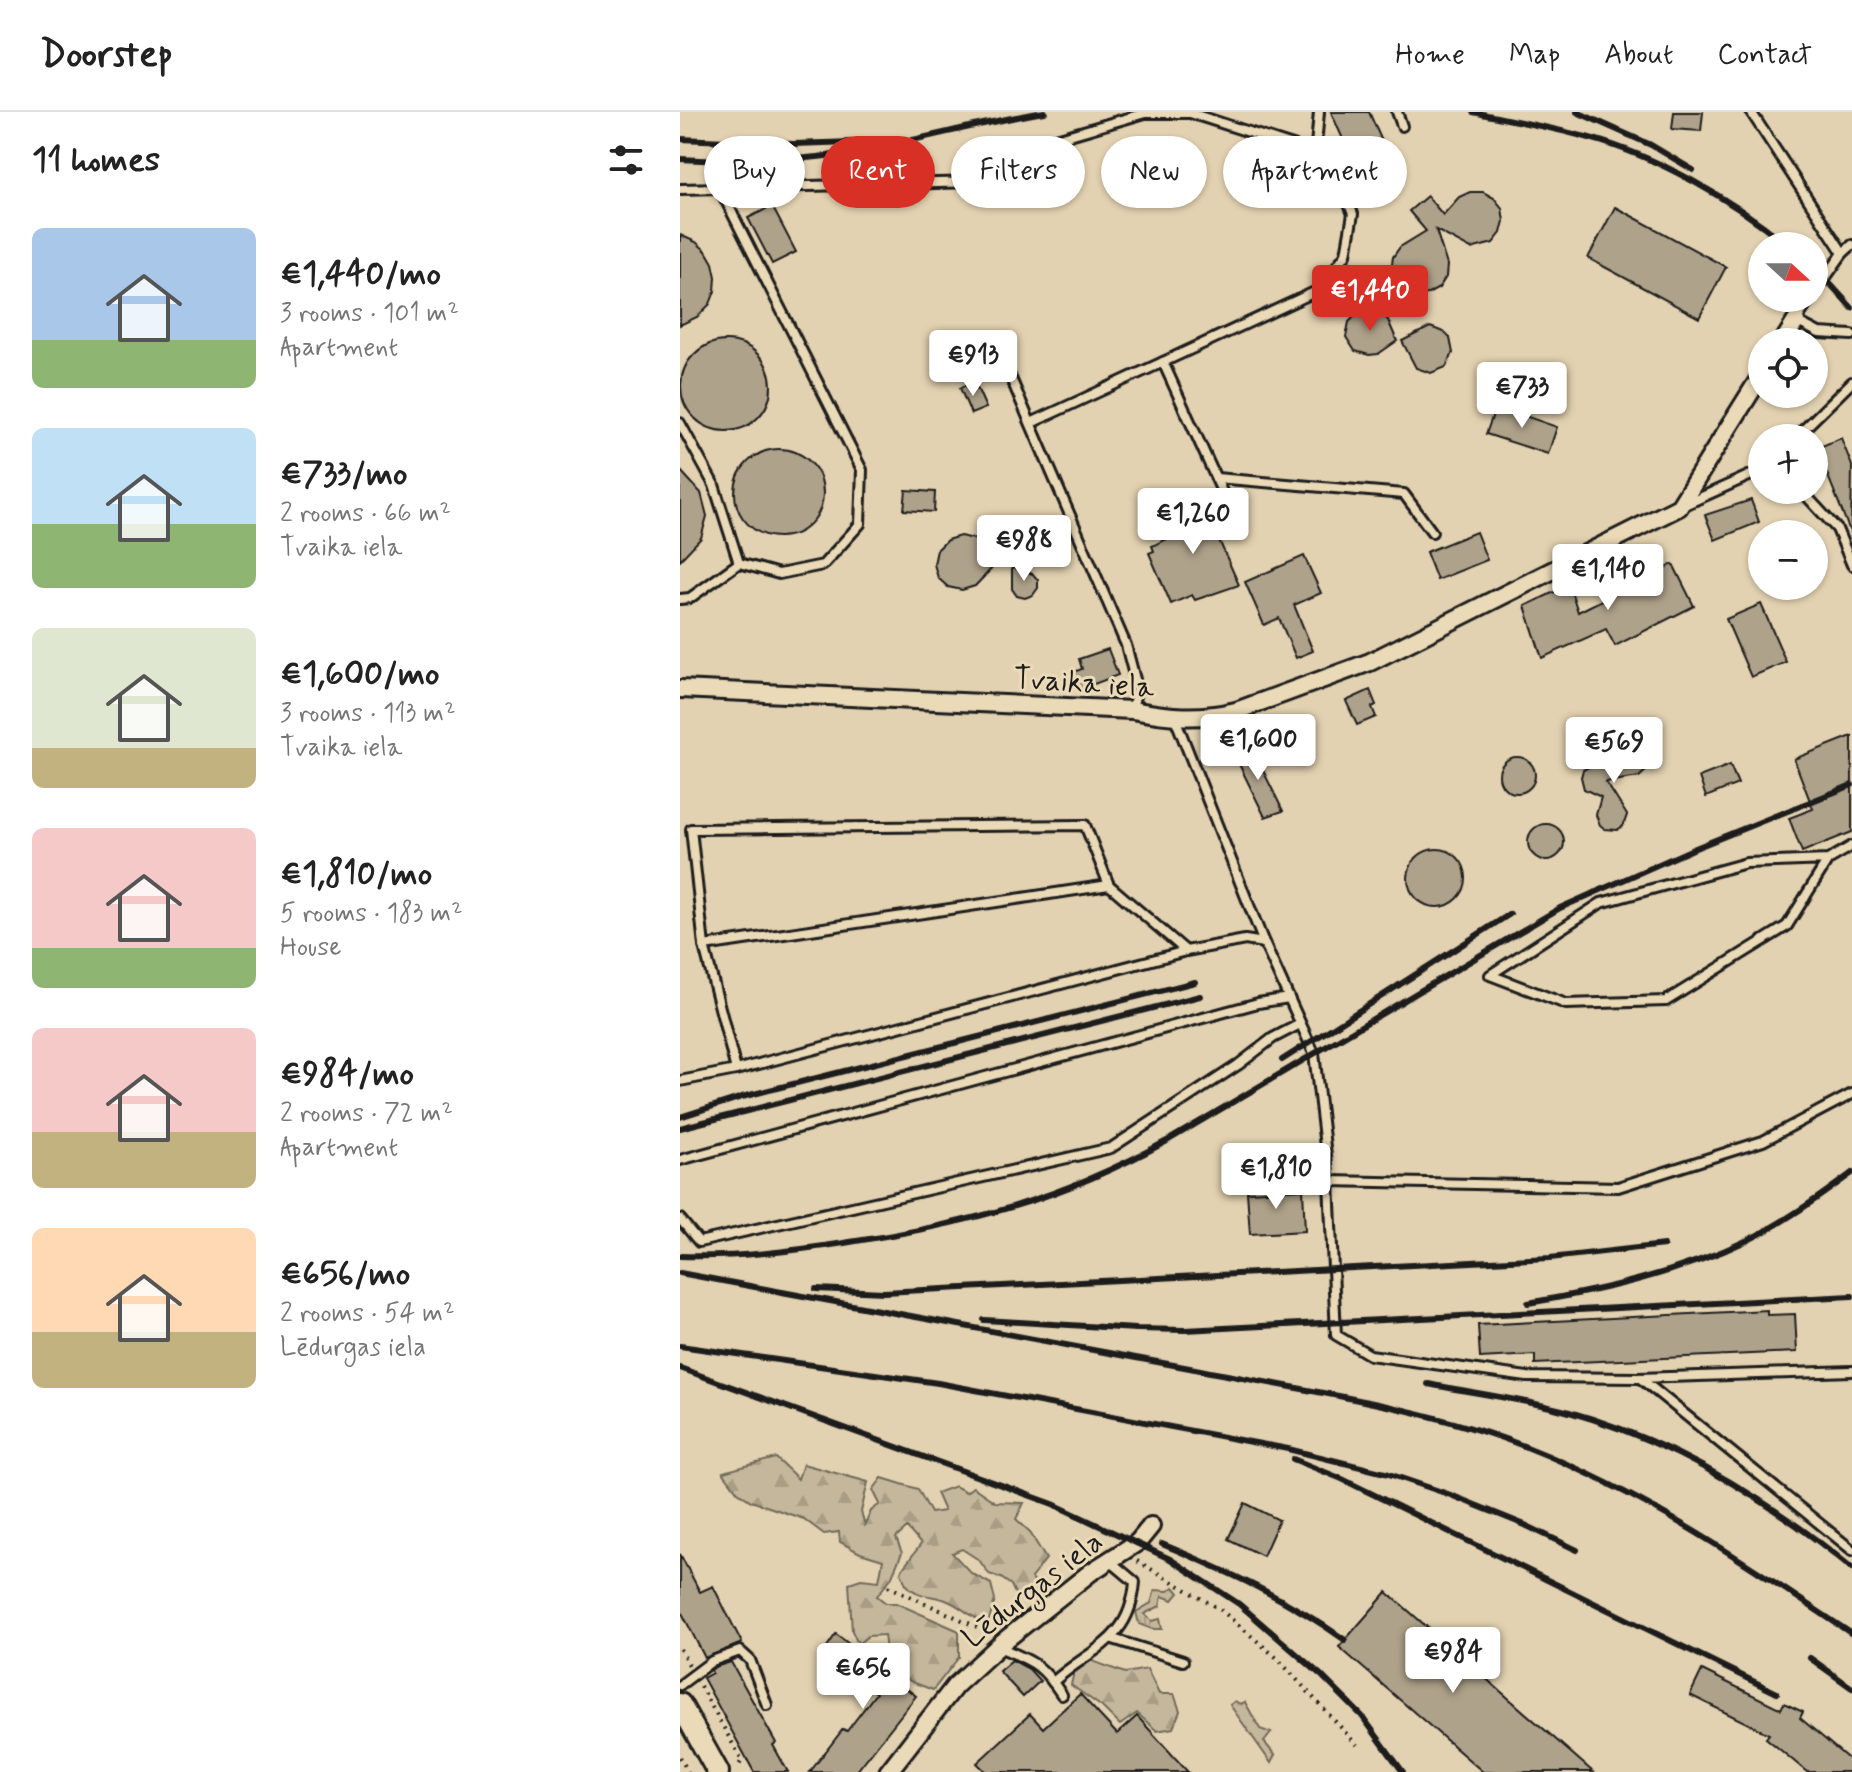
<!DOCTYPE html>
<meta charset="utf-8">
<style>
:root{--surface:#fff;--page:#f6f6f6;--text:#222;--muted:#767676;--line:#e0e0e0;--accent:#d93025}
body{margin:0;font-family:Mynerve,sans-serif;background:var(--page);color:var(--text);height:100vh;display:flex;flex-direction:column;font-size:30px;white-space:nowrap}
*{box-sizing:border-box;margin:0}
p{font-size:26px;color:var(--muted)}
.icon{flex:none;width:44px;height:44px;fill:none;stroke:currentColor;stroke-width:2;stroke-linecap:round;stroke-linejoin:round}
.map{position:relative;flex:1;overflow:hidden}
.side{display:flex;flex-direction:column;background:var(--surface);width:680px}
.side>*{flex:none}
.hud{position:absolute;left:24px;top:24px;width:760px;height:72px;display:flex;gap:16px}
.needle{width:52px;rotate:111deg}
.tools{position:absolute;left:1068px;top:120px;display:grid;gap:16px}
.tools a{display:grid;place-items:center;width:80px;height:80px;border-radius:50%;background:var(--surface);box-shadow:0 2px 6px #0004;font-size:40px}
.price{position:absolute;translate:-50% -68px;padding:0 18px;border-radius:8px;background:#fff;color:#222;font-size:26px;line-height:52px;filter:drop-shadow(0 2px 4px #0008)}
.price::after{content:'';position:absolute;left:50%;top:48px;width:24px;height:18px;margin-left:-12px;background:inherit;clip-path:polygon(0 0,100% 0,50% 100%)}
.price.on{background:var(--accent);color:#fff}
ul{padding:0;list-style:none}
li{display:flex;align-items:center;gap:24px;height:200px;padding:0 32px}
li span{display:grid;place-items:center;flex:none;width:224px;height:160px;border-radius:12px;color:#555}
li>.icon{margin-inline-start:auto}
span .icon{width:96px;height:96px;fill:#fffc;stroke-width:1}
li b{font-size:34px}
h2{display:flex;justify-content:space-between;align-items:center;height:96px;padding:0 32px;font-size:34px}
.tag{padding:0 28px;border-radius:36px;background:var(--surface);box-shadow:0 2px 6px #0004;font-size:28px;line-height:72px}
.tag.on{background:var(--accent);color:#fff}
header{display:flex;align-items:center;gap:48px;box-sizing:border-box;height:112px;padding:0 40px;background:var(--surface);border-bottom:2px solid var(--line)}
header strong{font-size:38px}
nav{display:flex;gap:44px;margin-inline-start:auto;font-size:28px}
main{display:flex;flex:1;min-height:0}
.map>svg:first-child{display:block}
.grass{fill:url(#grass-tufts);stroke:#706a5c;stroke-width:2}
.forest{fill:url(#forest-firs);stroke:#706a5c;stroke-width:2}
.building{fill:#afa28a;stroke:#1c1c1c;stroke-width:2}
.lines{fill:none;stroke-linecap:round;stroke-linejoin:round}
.service-casing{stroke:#1c1c1c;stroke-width:14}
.minor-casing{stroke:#1c1c1c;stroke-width:22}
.tertiary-casing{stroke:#1c1c1c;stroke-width:26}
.path{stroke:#1c1c1c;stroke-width:4;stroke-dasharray:2 6;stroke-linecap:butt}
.service{stroke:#ebdab7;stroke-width:8}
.minor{stroke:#ebdab7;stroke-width:16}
.tertiary{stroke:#ebdab7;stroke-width:20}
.rail{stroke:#1c1c1c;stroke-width:6}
.labels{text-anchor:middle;stroke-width:6;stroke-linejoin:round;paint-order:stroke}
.street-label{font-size:30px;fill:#1c1c1c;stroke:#ebdab7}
</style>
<header>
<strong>Doorstep</strong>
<nav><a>Home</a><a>Map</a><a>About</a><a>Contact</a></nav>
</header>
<main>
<section class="side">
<h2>11 homes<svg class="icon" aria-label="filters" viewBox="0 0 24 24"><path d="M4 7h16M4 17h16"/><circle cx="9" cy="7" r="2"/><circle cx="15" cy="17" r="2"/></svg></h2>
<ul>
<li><span style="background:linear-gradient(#a9c7e8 70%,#8fb573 0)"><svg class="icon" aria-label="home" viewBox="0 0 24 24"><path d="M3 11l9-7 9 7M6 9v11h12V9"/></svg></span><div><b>€1,440/mo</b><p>3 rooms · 101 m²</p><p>Apartment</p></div></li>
<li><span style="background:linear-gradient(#bfe0f5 60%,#8fb573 0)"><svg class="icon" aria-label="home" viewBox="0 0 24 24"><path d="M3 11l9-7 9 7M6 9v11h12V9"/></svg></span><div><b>€733/mo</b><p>2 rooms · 66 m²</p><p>Tvaika iela</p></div></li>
<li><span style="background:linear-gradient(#dfe7d0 75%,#c2b280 0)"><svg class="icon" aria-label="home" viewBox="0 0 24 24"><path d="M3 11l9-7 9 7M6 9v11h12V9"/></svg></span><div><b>€1,600/mo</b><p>3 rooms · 113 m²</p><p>Tvaika iela</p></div></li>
<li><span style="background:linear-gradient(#f6c9c9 75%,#8fb573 0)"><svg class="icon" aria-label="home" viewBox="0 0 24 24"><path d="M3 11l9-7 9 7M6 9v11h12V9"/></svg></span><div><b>€1,810/mo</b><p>5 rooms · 183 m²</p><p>House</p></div></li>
<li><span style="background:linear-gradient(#f6c9c9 65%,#c2b280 0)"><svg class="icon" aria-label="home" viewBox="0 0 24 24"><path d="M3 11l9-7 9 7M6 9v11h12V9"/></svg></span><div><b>€984/mo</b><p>2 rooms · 72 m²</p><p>Apartment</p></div></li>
<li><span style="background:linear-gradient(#ffd9b3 65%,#c2b280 0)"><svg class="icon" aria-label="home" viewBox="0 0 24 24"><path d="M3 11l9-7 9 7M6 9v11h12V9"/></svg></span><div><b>€656/mo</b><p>2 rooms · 54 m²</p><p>Lēdurgas iela</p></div></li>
</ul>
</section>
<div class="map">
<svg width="1172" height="1660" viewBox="0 0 1172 1660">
<defs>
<pattern id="grass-tufts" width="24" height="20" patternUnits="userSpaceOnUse" patternTransform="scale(2)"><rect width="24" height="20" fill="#c5b79b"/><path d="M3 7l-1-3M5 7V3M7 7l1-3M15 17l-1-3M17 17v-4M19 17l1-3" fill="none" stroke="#a99d85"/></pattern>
<pattern id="forest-firs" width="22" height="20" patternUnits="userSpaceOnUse" patternTransform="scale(2)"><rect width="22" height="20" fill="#c5b79b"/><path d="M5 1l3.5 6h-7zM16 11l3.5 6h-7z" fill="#a99d85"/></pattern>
</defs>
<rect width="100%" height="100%" fill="#e3d2b1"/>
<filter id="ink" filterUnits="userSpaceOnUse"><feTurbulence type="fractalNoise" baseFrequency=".0125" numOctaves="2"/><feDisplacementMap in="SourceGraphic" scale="16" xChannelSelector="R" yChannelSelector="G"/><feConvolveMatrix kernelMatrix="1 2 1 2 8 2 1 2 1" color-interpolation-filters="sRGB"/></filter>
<g filter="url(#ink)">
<g class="grass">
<path d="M 494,1475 L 499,1481 L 493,1488 L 482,1484 L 480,1494 L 464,1502 L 472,1509 L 480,1507 L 482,1517 L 472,1517 L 459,1512 L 456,1500 L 471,1491 L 475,1478 L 488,1479 Z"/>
<path d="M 555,1589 L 560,1592 L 565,1590 L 580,1617 L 591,1621 L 584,1630 L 595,1643 L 591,1651 L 550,1593 Z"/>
</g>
<g class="forest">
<path d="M 96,1346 L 118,1367 L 123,1352 L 188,1370 L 181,1400 L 185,1413 L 191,1399 L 200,1392 L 193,1378 L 202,1366 L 238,1377 L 251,1401 L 264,1399 L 256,1381 L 275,1374 L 286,1380 L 293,1375 L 315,1390 L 344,1391 L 336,1407 L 349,1419 L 366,1447 L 351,1466 L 360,1477 L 338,1488 L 331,1473 L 321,1466 L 309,1462 L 299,1448 L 282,1437 L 272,1441 L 291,1461 L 311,1472 L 315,1488 L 308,1512 C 292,1507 283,1495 268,1489 C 258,1484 245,1485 236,1480 C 226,1475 224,1469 221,1459 L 241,1432 L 227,1416 L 216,1426 L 222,1441 L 211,1466 L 197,1484 L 206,1491 L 216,1491 L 279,1519 L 279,1545 L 253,1578 L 232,1570 L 208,1555 L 204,1523 L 188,1524 L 178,1532 L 172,1519 L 169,1471 L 181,1467 L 199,1469 L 203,1448 L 180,1441 L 160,1430 L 159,1420 L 144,1422 L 124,1407 L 71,1389 L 58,1380 L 43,1360 Z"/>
<path d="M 404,1546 L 445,1561 L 467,1557 L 479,1582 L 494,1582 L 500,1599 L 493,1616 L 477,1619 L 457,1601 L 440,1613 L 422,1595 L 391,1573 L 394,1560 Z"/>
</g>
<g class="building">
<path d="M 651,0 L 689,0 L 720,70 L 688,84 Z"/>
<path d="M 994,0 L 1023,0 L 1021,19 L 992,17 Z"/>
<path d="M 790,80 L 803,80 L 814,86 L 822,96 L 824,109 L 821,121 L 813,131 L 791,137 L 756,118 L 767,153 L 766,165 L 759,176 L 748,182 L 735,183 L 723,179 L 715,170 L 711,158 L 713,145 L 720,135 L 746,119 L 729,99 L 747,84 L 763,103 L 779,85 Z"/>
<path d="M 92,94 L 116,140 L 92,152 L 68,106 Z"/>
<path d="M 935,95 L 1046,155 L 1019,206 L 908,146 Z"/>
<path d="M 0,123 L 16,130 L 26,139 L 33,151 L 36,165 L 35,179 L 30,192 L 17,205 L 0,213 Z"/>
<path d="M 688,197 L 703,202 L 708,208 L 717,229 L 698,242 L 689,243 L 675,239 L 666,225 L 669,210 L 680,199 Z"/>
<path d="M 750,215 L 764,220 L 770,226 L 773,241 L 766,255 L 751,261 L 736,256 L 722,229 Z"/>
<circle cx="46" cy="274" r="45"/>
<path d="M 294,269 L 306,296 L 291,302 L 280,276 Z"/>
<path d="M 816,294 L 877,315 L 868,342 L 806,322 Z"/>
<path d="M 1161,326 L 1172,354 L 1171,422 L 1137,336 Z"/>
<circle cx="99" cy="381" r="44"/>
<path d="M 0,358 L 21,381 L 27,404 L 21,426 L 0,448 Z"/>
<path d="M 226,378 L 255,380 L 254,400 L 224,398 Z"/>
<path d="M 518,381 L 559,473 L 515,488 L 512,483 L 491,492 L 469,441 L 474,439 L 472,434 L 504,419 L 493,392 Z"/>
<path d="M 1071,388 L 1079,410 L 1035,428 L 1025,403 Z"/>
<path d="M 796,420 L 807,448 L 757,468 L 746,440 Z"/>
<path d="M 280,424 L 294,427 L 318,450 L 295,474 L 282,478 L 268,475 L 258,466 L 254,452 L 257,438 L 267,428 Z"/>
<path d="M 624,444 L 641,481 L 614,493 L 633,539 L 616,546 L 599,506 L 584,513 L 565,470 Z"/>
<path d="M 993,452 L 1014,494 L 935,534 L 926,517 L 862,546 L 845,494 L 889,473 L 898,500 Z"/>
<path d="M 332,455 L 353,462 L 358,468 L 358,476 L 353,483 L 345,486 L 337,484 L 332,477 Z"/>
<path d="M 1081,492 L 1106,550 L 1071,565 L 1046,507 Z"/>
<path d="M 428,537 L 438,563 L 398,578 L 391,561 L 402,557 L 399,547 Z"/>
<path d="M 690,578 L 696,593 L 692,595 L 696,605 L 677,613 L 666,589 Z"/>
<path d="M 1172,624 L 1172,720 L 1122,740 L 1109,706 L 1133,697 L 1114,647 Z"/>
<path d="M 572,636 L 603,699 L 585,705 L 554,642 Z"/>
<path d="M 953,636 L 959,636 L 968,645 L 968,657 L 959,665 L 926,670 L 947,703 L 943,714 L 937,718 L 925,717 L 920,713 L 916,703 L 921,685 L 904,677 L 901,665 L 903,658 L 914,652 L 931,657 L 943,640 Z"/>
<circle cx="837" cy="663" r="18"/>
<path d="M 1050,653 L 1058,672 L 1026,685 L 1019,665 Z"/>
<circle cx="866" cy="730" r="18"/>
<circle cx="757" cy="766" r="29"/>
<path d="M 623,1077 L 625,1119 L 570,1122 L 567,1080 Z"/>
<path d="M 1087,1198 L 1087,1203 L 1115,1202 L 1117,1240 L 855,1252 L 855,1243 L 800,1246 L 798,1213 Z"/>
<path d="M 565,1391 L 599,1408 L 583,1444 L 548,1427 Z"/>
<path d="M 0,1442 L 20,1480 L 33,1474 L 62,1531 L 25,1546 L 0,1497 Z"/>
<path d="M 707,1480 L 913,1660 L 803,1660 L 659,1535 Z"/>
<path d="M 156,1522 L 236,1584 L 176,1660 L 130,1660 L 163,1617 L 167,1619 L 196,1581 L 142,1542 Z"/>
<path d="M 332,1548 L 349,1557 L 360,1569 L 343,1585 L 319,1559 Z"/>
<path d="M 51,1550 L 96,1631 L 93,1633 L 108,1660 L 74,1660 L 23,1566 L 32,1561 L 31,1558 L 35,1555 Z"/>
<path d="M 1022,1558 L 1101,1597 L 1104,1591 L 1123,1600 L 1120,1606 L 1172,1650 L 1172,1660 L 1127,1660 L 1086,1626 L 1089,1622 L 1010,1583 Z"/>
<path d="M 400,1582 L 437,1622 L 457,1604 L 508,1660 L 306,1660 L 297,1651 L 350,1602 L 363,1616 Z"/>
</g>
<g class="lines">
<defs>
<g id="service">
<path d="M 717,0 L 722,14"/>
<path d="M 1071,0 L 1163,141"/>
<path d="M 635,45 L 639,0"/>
<path d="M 0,77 L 300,70 L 352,34 L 465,1 L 510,1 L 622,37 L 654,56 L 673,102 L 666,142 L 639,178 L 351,311"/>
<path d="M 1134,182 L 1163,141 L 1172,133"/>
<path d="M 1131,186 L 1116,209 L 1139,221 L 1172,223"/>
<path d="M 483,250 L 558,415"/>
<path d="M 330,264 L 446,533 L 457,575 L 452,598"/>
<path d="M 0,311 L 34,373 L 59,451 L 99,462 L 143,453 L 180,412 L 182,358 L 40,77"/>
<path d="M 1115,326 L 1172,270"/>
<path d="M 536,366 L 724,382 L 752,420"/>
<path d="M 1121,378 L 1157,417 L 1172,453"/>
<path d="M 1002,394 L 1082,358"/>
<path d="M 0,487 L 10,486 L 59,451"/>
<path d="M 495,606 L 584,831 L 634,941 L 649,1069 L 656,1223 L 690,1243 L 847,1265 L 959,1266 L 1172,1259"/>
<path d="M 1148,748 L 1066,751 L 921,791 L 810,863 L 886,892 L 986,889 L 1107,814 L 1148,748 L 1172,734"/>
<path d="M 429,773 L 405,713 L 11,717 L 24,834 L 56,958 L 506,839 L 565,828 L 584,831"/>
<path d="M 24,834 L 429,773 L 506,839"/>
<path d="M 0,969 L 56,958"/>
<path d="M 0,1048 L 578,891 L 609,886"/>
<path d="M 649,1069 L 938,1075 L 1083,1029 L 1172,982"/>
<path d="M 0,1107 L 19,1130 L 431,1036 L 558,953 L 593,926 L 620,912"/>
<path d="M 960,1266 L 1172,1438"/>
<path d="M 433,1527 L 503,1549"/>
<path d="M 319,1535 C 353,1550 361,1551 382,1583"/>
<path d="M 373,1570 C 412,1535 450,1530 455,1470 L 430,1449"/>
<path d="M 0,1573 L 32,1549 L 60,1539 L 70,1548 L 87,1593"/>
</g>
<g id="minor">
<path d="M 1103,230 L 1116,209"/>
<path d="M 0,577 L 452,598 C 490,605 518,608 556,599 L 690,550 L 999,395 L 1082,262"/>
<path d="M 208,1660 L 275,1574 L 324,1529 L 411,1460 L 458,1430 L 471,1414"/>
</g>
<path id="tertiary" d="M 0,1592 L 38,1660"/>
</defs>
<use href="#service" class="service-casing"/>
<use href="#minor" class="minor-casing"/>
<use href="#tertiary" class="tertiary-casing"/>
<g class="path">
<path d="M 457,1449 L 541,1498 L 597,1546 L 677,1633"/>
<path d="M 208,1474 L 308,1520"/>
<path d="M 0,1537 L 9,1553"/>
<path d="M 20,1574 L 62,1648 L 57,1657"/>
<path d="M 0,1645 L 8,1660"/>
</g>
<use href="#service" class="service"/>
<use href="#minor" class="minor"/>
<use href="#tertiary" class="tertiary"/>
<g class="rail">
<path d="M 793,0 C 830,8 869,15 906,25 C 978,44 1051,87 1109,134"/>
<path d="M 897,0 L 971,33 L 1013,58"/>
<path d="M 0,27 L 113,32 L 174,30"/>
<path d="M 0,47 C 51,50 103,50 154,43 C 225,33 294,11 365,0"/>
<path d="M 1134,154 L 1172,196"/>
<path d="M 602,948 L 830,802"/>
<path d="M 0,1005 L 62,985 L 515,870"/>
<path d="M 0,1016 L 520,884"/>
<path d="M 0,1144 C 57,1146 113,1139 170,1130 C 288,1112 382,1087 487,1029 L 880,796 L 1013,737 L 1172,673"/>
<path d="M 0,1161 C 172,1193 343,1225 515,1257 C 626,1279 743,1294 849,1336 C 966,1382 1068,1452 1172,1522"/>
<path d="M 136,1177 L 204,1180 L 870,1146 L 984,1133"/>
<path d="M 848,1191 C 924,1178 999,1161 1068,1128 C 1105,1110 1139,1085 1172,1061"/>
<path d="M 304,1208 L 456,1217 L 505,1218 L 1172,1184"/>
<path d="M 0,1234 L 258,1271 L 608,1337 L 709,1362 L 768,1382 L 845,1413 L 897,1438"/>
<path d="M 0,1256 L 373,1392 L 490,1447 L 559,1492 L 641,1563 L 682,1604 L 723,1660"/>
<path d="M 748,1272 C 794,1281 841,1287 886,1299 C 991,1328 1088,1387 1172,1456"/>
<path d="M 613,1347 L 662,1367 L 1097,1581"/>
<path d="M 482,1432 C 547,1459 608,1487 665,1528"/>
<path d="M 1130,1546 L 1172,1576"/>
</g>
</g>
</g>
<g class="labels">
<g class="street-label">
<text transform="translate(404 570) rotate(4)" y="10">Tvaika iela</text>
<text transform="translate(352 1477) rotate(-38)" y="10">Lēdurgas iela</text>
</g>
</g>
</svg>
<div class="tools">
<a><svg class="needle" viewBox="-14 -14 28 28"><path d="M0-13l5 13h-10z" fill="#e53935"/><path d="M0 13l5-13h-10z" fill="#767676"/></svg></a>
<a><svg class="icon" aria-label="locate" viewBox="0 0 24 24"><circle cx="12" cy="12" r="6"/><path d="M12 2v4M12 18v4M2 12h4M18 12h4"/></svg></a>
<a>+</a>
<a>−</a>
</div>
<b class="price on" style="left:690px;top:221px">€1,440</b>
<b class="price" style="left:293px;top:286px">€913</b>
<b class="price" style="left:842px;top:318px">€733</b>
<b class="price" style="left:513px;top:444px">€1,260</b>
<b class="price" style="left:344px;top:471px">€988</b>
<b class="price" style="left:928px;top:500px">€1,140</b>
<b class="price" style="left:578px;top:670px">€1,600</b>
<b class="price" style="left:934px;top:673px">€569</b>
<b class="price" style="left:596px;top:1099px">€1,810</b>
<b class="price" style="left:773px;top:1583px">€984</b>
<b class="price" style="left:183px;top:1599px">€656</b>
<div class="hud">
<a class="tag">Buy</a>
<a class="tag on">Rent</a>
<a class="tag">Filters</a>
<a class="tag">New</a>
<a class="tag">Apartment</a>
</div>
</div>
</main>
